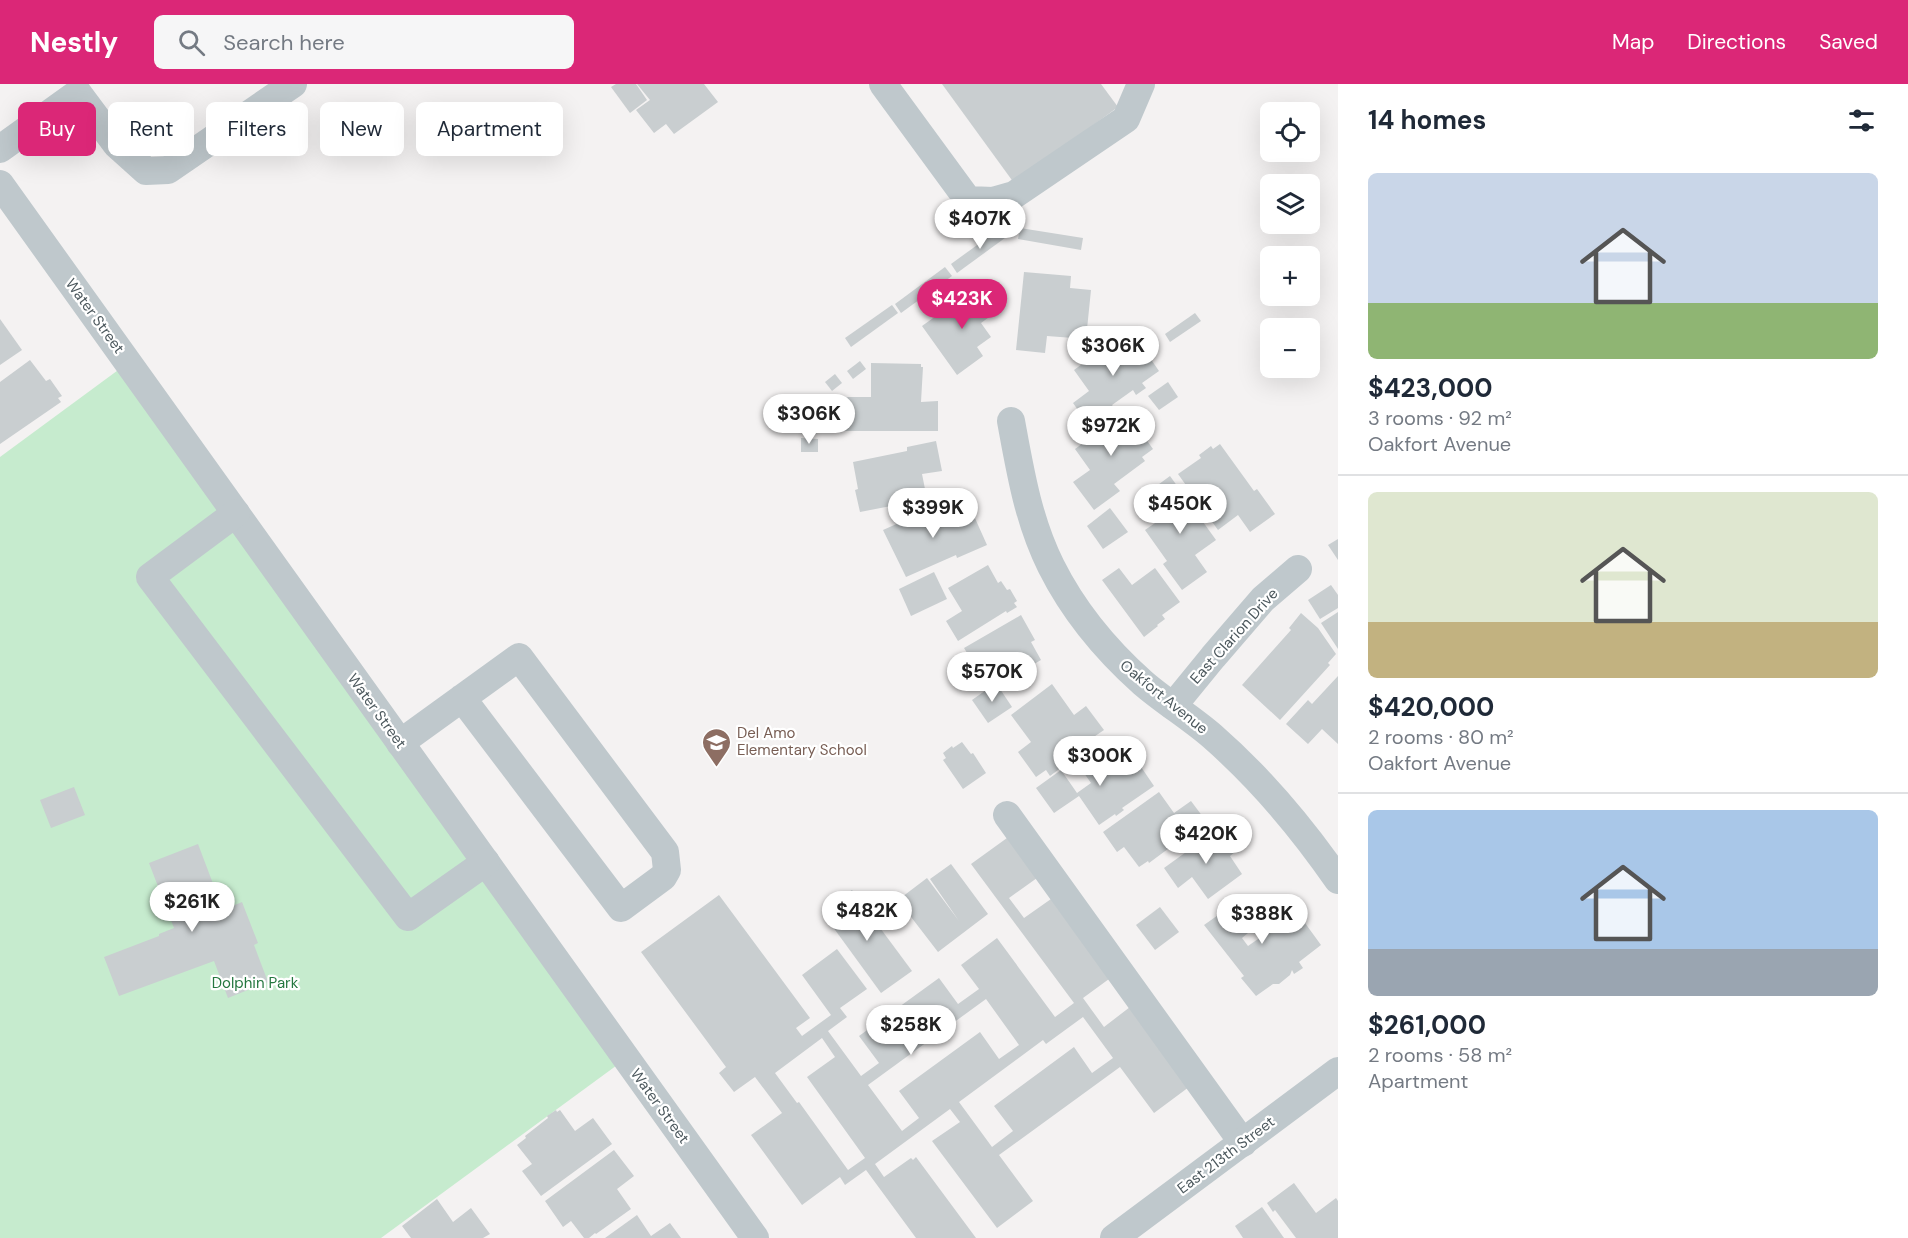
<!DOCTYPE html>
<meta charset="utf-8">
<style>
:root{--surface:#fff;--page:#f6f6f7;--text:#1f2937;--muted:#747a83;--line:#e0e1e3;--accent:#db2777}
body{margin:0;font-family:"DM Sans",sans-serif;background:var(--page);color:var(--text);height:100vh;display:flex;flex-direction:column;font-size:22px;white-space:nowrap}
*{box-sizing:border-box;margin:0}
p{font-size:20px;color:var(--muted)}
.icon{flex:none;width:33px;height:33px;fill:none;stroke:currentColor;stroke-width:2;stroke-linecap:round;stroke-linejoin:round}
.map{position:relative;flex:1;overflow:hidden}
.side{display:flex;flex-direction:column;background:var(--surface);width:570px}
.side>*{flex:none}
.banner{position:absolute;left:18px;top:18px;width:570px;height:54px;display:flex;gap:12px}
.tools{position:absolute;left:1260px;top:18px;display:grid;gap:12px}
.tools a{display:grid;place-items:center;width:60px;height:60px;border-radius:9px;background:var(--surface);box-shadow:0 6px 24px #0002;font-size:30px}
.price{position:absolute;translate:-50% -51px;padding:0 14px;border-radius:21px;background:#fff;color:#222;font-size:20px;line-height:39px;filter:drop-shadow(0 2px 3px #0008)}
.price::after{content:'';position:absolute;left:50%;top:36px;width:18px;height:14px;margin-left:-9px;background:inherit;clip-path:polygon(0 0,100% 0,50% 100%)}
.price.active{background:var(--accent);color:#fff}
ul{padding:0;list-style:none}
li{display:grid;align-content:center;gap:12px;height:318px;padding:0 30px}
li+li{border-top:2px solid var(--line)}
li span{display:grid;place-items:center;height:186px;border-radius:9px;color:#555}
li>.icon{margin-inline-start:auto}
span .icon{width:108px;height:108px;fill:#fffc;stroke-width:1}
li b{font-size:26px}
h2{display:flex;justify-content:space-between;align-items:center;height:72px;padding:0 30px;font-size:26px}
.chip{padding:0 21px;border-radius:9px;background:var(--surface);box-shadow:0 6px 24px #0002;font-size:21px;line-height:54px}
.chip.active{background:var(--accent);color:#fff}
header{display:flex;align-items:center;gap:36px;box-sizing:border-box;height:84px;padding:0 30px;background:var(--accent);color:#fff}
header strong{font-size:28px}
nav{display:flex;gap:33px;margin-inline-start:auto;font-size:21px}
.search{width:420px;height:54px;background:var(--page);display:flex;align-items:center;gap:15px;box-sizing:border-box;padding:0 21px;border-radius:9px;color:var(--muted);font-size:22px}
main{display:flex;flex:1;min-height:0}
.map>svg:first-child{display:block}
.green{fill:#c6ebce}
.building{fill:#c9ced0;fill-rule:evenodd}
.lines{fill:none;stroke-linecap:round;stroke-linejoin:round}
.minor{stroke:#bfc8cc;stroke-width:28}
.labels{text-anchor:middle;stroke-width:4.5;stroke-linejoin:round;paint-order:stroke}
.street-label{font-size:15px;fill:#4c585d;stroke:#fff}
.education-label{font-size:15px;fill:#785e54;stroke:#fff;text-anchor:start}
.park-label{font-size:15px;fill:#24773f;stroke:#fff}
</style>
<header>
<strong>Nestly</strong>
<div class="search"><svg class="icon" aria-label="search" viewBox="0 0 24 24"><circle cx="10" cy="10" r="6"/><path d="M15 15l6 6"/></svg>Search here</div>
<nav><a>Map</a><a>Directions</a><a>Saved</a></nav>
</header>
<main>
<div class="map">
<svg width="1338" height="1154" viewBox="0 0 1338 1154">
<rect width="100%" height="100%" fill="#f4f2f2"/>
<path class="green" d="M 125,281 L 624,976 L 381,1154 L 0,1154 L 0,373 Z"/>
<g class="building">
<path d="M 616,0 L 636,0 L 647,16 L 630,29 L 611,3 Z"/>
<path d="M 637,0 L 704,0 L 718,18 L 674,50 L 666,40 L 654,49 L 636,26 L 650,16 Z"/>
<path d="M 942,0 L 1101,0 L 1118,23 L 1014,99 Z"/>
<path d="M 1002,143 L 1009,151 L 957,189 L 951,180 Z"/>
<path d="M 1020,144 L 1083,154 L 1081,166 L 1018,155 Z"/>
<path d="M 945,183 L 952,192 L 901,229 L 895,220 Z"/>
<path d="M 1024,188 L 1071,192 L 1070,204 L 1091,206 L 1086,255 L 1047,252 L 1045,269 L 1016,266 Z"/>
<path d="M 978,202 L 996,228 L 981,239 L 991,253 L 977,263 L 983,272 L 957,291 L 922,242 Z"/>
<path d="M 892,221 L 898,229 L 851,263 L 845,254 Z"/>
<path d="M 1195,229 L 1201,237 L 1170,258 L 1165,250 Z"/>
<path d="M 0,235 L 22,266 L 0,281 Z"/>
<path d="M 1130,245 L 1159,287 L 1142,299 L 1146,304 L 1136,311 L 1133,306 L 1112,321 L 1115,325 L 1090,343 L 1073,319 L 1089,307 L 1074,286 Z"/>
<path d="M 30,276 L 46,297 L 50,295 L 62,312 L 58,314 L 61,318 L 0,360 L 0,298 Z"/>
<path d="M 860,277 L 866,285 L 853,295 L 847,287 Z"/>
<path d="M 871,279 L 921,280 L 921,283 L 923,283 L 921,318 L 938,317 L 938,347 L 842,347 L 842,313 L 871,313 Z"/>
<path d="M 835,290 L 842,299 L 832,307 L 825,298 Z"/>
<path d="M 1168,298 L 1178,313 L 1159,326 L 1148,312 Z"/>
<path d="M 1130,324 L 1144,344 L 1140,347 L 1153,365 L 1142,373 L 1145,377 L 1114,400 L 1120,407 L 1094,426 L 1073,398 L 1090,386 L 1075,365 L 1106,342 L 1104,339 L 1114,332 L 1116,335 Z"/>
<path d="M 801,354 L 818,355 L 818,368 L 801,368 Z"/>
<path d="M 936,357 L 942,387 L 922,390 L 927,415 L 860,428 L 855,406 L 858,405 L 853,378 L 907,367 L 907,363 Z"/>
<path d="M 1220,360 L 1254,407 L 1257,405 L 1275,430 L 1250,448 L 1238,431 L 1218,446 L 1178,390 L 1201,374 L 1199,371 L 1211,362 L 1213,365 Z"/>
<path d="M 1170,392 L 1216,456 L 1195,471 L 1207,488 L 1182,506 L 1163,480 L 1167,477 L 1145,446 L 1168,430 L 1151,406 Z"/>
<path d="M 946,418 L 956,441 L 974,432 L 987,461 L 957,474 L 956,471 L 906,493 L 883,446 Z"/>
<path d="M 1110,424 L 1128,448 L 1103,465 L 1087,442 Z"/>
<path d="M 1338,455 L 1338,476 L 1328,461 Z"/>
<path d="M 988,481 L 998,499 L 1001,497 L 1007,506 L 1010,505 L 1017,517 L 1014,519 L 1017,523 L 1007,529 L 1006,527 L 958,557 L 946,537 L 962,527 L 948,504 Z"/>
<path d="M 1119,484 L 1132,501 L 1155,484 L 1180,518 L 1162,531 L 1165,535 L 1157,541 L 1158,542 L 1144,553 L 1102,496 Z"/>
<path d="M 934,488 L 947,515 L 911,532 L 899,505 Z"/>
<path d="M 1331,501 L 1338,511 L 1338,524 L 1320,535 L 1308,516 Z"/>
<path d="M 1338,528 L 1338,565 L 1321,539 Z"/>
<path d="M 1301,529 L 1318,544 L 1336,570 L 1328,579 L 1330,581 L 1280,636 L 1242,601 L 1291,546 L 1289,544 Z"/>
<path d="M 1021,531 L 1035,556 L 1031,558 L 1041,576 L 1005,597 L 1003,594 L 999,597 L 996,592 L 987,597 L 978,581 L 975,582 L 964,564 Z"/>
<path d="M 1338,592 L 1338,660 L 1322,645 L 1308,660 L 1286,640 L 1308,616 L 1312,620 Z"/>
<path d="M 996,599 L 1012,623 L 988,639 L 972,616 Z"/>
<path d="M 1052,600 L 1074,631 L 1086,622 L 1104,646 L 1079,663 L 1082,668 L 1050,692 L 1046,686 L 1036,693 L 1018,668 L 1031,658 L 1011,631 Z"/>
<path d="M 962,658 L 971,670 L 973,669 L 986,689 L 963,705 L 943,676 L 946,674 L 943,669 L 952,662 L 953,664 Z"/>
<path d="M 1120,664 L 1123,667 L 1124,667 L 1132,680 L 1137,677 L 1154,702 L 1122,724 L 1124,726 L 1116,732 L 1115,730 L 1099,741 L 1079,712 L 1054,729 L 1036,704 L 1061,686 L 1077,709 L 1091,699 L 1084,689 Z"/>
<path d="M 74,703 L 85,731 L 51,744 L 40,716 Z"/>
<path d="M 1159,708 L 1174,729 L 1191,717 L 1209,741 L 1183,760 L 1180,756 L 1149,779 L 1148,777 L 1139,783 L 1124,763 L 1117,768 L 1103,748 Z"/>
<path d="M 1218,745 L 1235,768 L 1230,772 L 1242,790 L 1208,815 L 1192,793 L 1178,804 L 1164,784 Z"/>
<path d="M 1007,754 L 1037,794 L 1009,814 L 1024,834 L 1051,815 L 1109,895 L 1083,914 L 1104,943 L 1130,923 L 1189,1003 L 1154,1029 L 1120,983 L 999,1071 L 1033,1117 L 997,1144 L 932,1057 L 960,1038 L 950,1025 L 875,1080 L 884,1093 L 911,1074 L 913,1076 L 916,1073 L 976,1154 L 916,1154 L 866,1086 L 845,1101 L 840,1093 L 802,1121 L 751,1051 L 782,1029 L 755,993 L 734,1008 L 719,989 L 726,983 L 641,868 L 719,811 L 810,934 L 796,944 L 802,952 L 831,931 L 802,891 L 837,865 L 867,905 L 840,924 L 847,933 L 828,947 L 861,992 L 879,979 L 859,952 L 939,894 L 958,920 L 979,905 L 961,881 L 997,854 L 1055,933 L 1074,919 L 971,780 ZM 986,915 L 1019,961 L 999,975 L 980,948 L 899,1007 L 919,1034 L 902,1047 L 868,1001 ZM 1083,933 L 1113,974 L 1092,989 L 1074,963 L 994,1022 L 1013,1047 L 992,1063 L 959,1018 L 1043,956 L 1046,960 ZM 822,954 L 835,973 L 807,993 L 865,1074 L 848,1086 L 799,1018 L 797,1019 L 775,989 Z"/>
<path d="M 198,760 L 223,826 L 242,818 L 258,859 L 254,861 L 268,898 L 228,914 L 214,877 L 119,912 L 104,873 L 159,852 L 159,850 L 174,844 L 149,779 Z"/>
<path d="M 951,780 L 988,830 L 938,868 L 898,816 L 927,794 L 959,837 L 930,795 Z"/>
<path d="M 852,806 L 912,887 L 881,909 L 822,828 Z"/>
<path d="M 1248,810 L 1265,834 L 1247,848 L 1248,849 L 1242,854 L 1248,862 L 1297,828 L 1321,861 L 1299,878 L 1303,884 L 1294,890 L 1292,886 L 1290,891 L 1279,900 L 1273,900 L 1256,912 L 1241,894 L 1244,892 L 1204,841 Z"/>
<path d="M 1160,823 L 1179,848 L 1155,866 L 1136,841 Z"/>
<path d="M 556,1026 L 557,1028 L 560,1026 L 575,1047 L 593,1034 L 612,1060 L 541,1112 L 522,1087 L 532,1080 L 517,1061 L 526,1054 L 525,1052 L 548,1034 L 547,1032 Z"/>
<path d="M 614,1066 L 634,1092 L 617,1105 L 631,1125 L 596,1150 L 595,1149 L 589,1154 L 584,1154 L 571,1137 L 563,1143 L 545,1117 Z"/>
<path d="M 1294,1099 L 1316,1129 L 1336,1114 L 1338,1117 L 1338,1154 L 1296,1154 L 1275,1126 L 1273,1128 L 1267,1119 Z"/>
<path d="M 437,1115 L 453,1138 L 471,1124 L 490,1150 L 483,1154 L 411,1154 L 402,1142 Z"/>
<path d="M 1262,1123 L 1284,1154 L 1243,1154 L 1235,1142 Z"/>
<path d="M 637,1131 L 651,1152 L 670,1139 L 681,1154 L 605,1154 Z"/>
</g>
<g class="lines">
<g class="minor">
<path d="M 883,0 L 968,116 L 993,117 L 1014,111 L 1126,35 L 1141,0"/>
<path d="M 0,65 L 78,9 L 116,60 L 146,87 L 168,86 L 293,0"/>
<path d="M 0,100 L 755,1154"/>
<path d="M 1011,337 C 1020,386 1028,436 1051,482 C 1073,526 1107,567 1143,599 C 1165,618 1190,633 1212,652 C 1260,694 1302,744 1338,796"/>
<path d="M 236,429 L 150,493 L 408,833 L 486,778"/>
<path d="M 1173,622 L 1213,573 L 1263,515 L 1298,485"/>
<path d="M 400,659 L 519,573 L 665,768 L 667,786 L 663,793 L 621,824 L 462,614"/>
<path d="M 1007,731 L 1243,1059"/>
<path d="M 1114,1154 L 1338,987"/>
</g>
</g>
<defs>
<symbol id="school-pin" viewBox="-11 -11 22 30"><path d="M0 17L-7.5 6A9.5 9.5 0 1 1 7.5 6Z" fill="#8d6e63" stroke="#fff"/><path d="M0-5L7-2L0 1L-7-2ZM-4 1L0 2.5L4 1V4Q0 6-4 4Z" fill="#fff"/></symbol>
</defs>
<g fill-rule="evenodd">
<use href="#school-pin" x="700" y="642" width="33" height="45"/>
</g>
<g class="labels">
<g class="street-label">
<text transform="translate(95 232) rotate(54)" y="5">Water Street</text>
<text transform="translate(1234 552) rotate(-48)" y="5">East Clarion Drive</text>
<text transform="translate(1164 613) rotate(39)" y="5">Oakfort Avenue</text>
<text transform="translate(377 627) rotate(54)" y="5">Water Street</text>
<text transform="translate(660 1022) rotate(54)" y="5">Water Street</text>
<text transform="translate(1226 1071) rotate(-37)" y="5">East 213th Street</text>
</g>
<g class="education-label">
<text x="737" y="654">Del Amo<tspan x="737" dy="17">Elementary School</tspan></text>
</g>
<g class="park-label">
<text x="255" y="904">Dolphin Park</text>
</g>
</g>
</svg>
<div class="tools">
<a><svg class="icon" aria-label="locate" viewBox="0 0 24 24"><circle cx="12" cy="12" r="6"/><path d="M12 2v4M12 18v4M2 12h4M18 12h4"/></svg></a>
<a><svg class="icon" aria-label="layers" viewBox="0 0 24 24"><path d="M12 4l9 5-9 5-9-5zM3 14l9 5 9-5"/></svg></a>
<a>+</a>
<a>−</a>
</div>
<b class="price" style="left:980px;top:166px">$407K</b>
<b class="price active" style="left:962px;top:246px">$423K</b>
<b class="price" style="left:1113px;top:293px">$306K</b>
<b class="price" style="left:809px;top:361px">$306K</b>
<b class="price" style="left:1111px;top:373px">$972K</b>
<b class="price" style="left:1180px;top:451px">$450K</b>
<b class="price" style="left:933px;top:455px">$399K</b>
<b class="price" style="left:992px;top:619px">$570K</b>
<b class="price" style="left:1100px;top:703px">$300K</b>
<b class="price" style="left:1206px;top:781px">$420K</b>
<b class="price" style="left:192px;top:849px">$261K</b>
<b class="price" style="left:867px;top:858px">$482K</b>
<b class="price" style="left:1262px;top:861px">$388K</b>
<b class="price" style="left:911px;top:972px">$258K</b>
<div class="banner">
<a class="chip active">Buy</a>
<a class="chip">Rent</a>
<a class="chip">Filters</a>
<a class="chip">New</a>
<a class="chip">Apartment</a>
</div>
</div>
<section class="side">
<h2>14 homes<svg class="icon" aria-label="filters" viewBox="0 0 24 24"><path d="M4 7h16M4 17h16"/><circle cx="9" cy="7" r="2"/><circle cx="15" cy="17" r="2"/></svg></h2>
<ul>
<li><span style="background:linear-gradient(#c9d6e8 70%,#8fb573 0)"><svg class="icon" aria-label="home" viewBox="0 0 24 24"><path d="M3 11l9-7 9 7M6 9v11h12V9"/></svg></span><div><b>$423,000</b><p>3 rooms · 92 m²</p><p>Oakfort Avenue</p></div></li>
<li><span style="background:linear-gradient(#dfe7d0 70%,#c2b280 0)"><svg class="icon" aria-label="home" viewBox="0 0 24 24"><path d="M3 11l9-7 9 7M6 9v11h12V9"/></svg></span><div><b>$420,000</b><p>2 rooms · 80 m²</p><p>Oakfort Avenue</p></div></li>
<li><span style="background:linear-gradient(#a9c7e8 75%,#9aa5b1 0)"><svg class="icon" aria-label="home" viewBox="0 0 24 24"><path d="M3 11l9-7 9 7M6 9v11h12V9"/></svg></span><div><b>$261,000</b><p>2 rooms · 58 m²</p><p>Apartment</p></div></li>
</ul>
</section>
</main>
